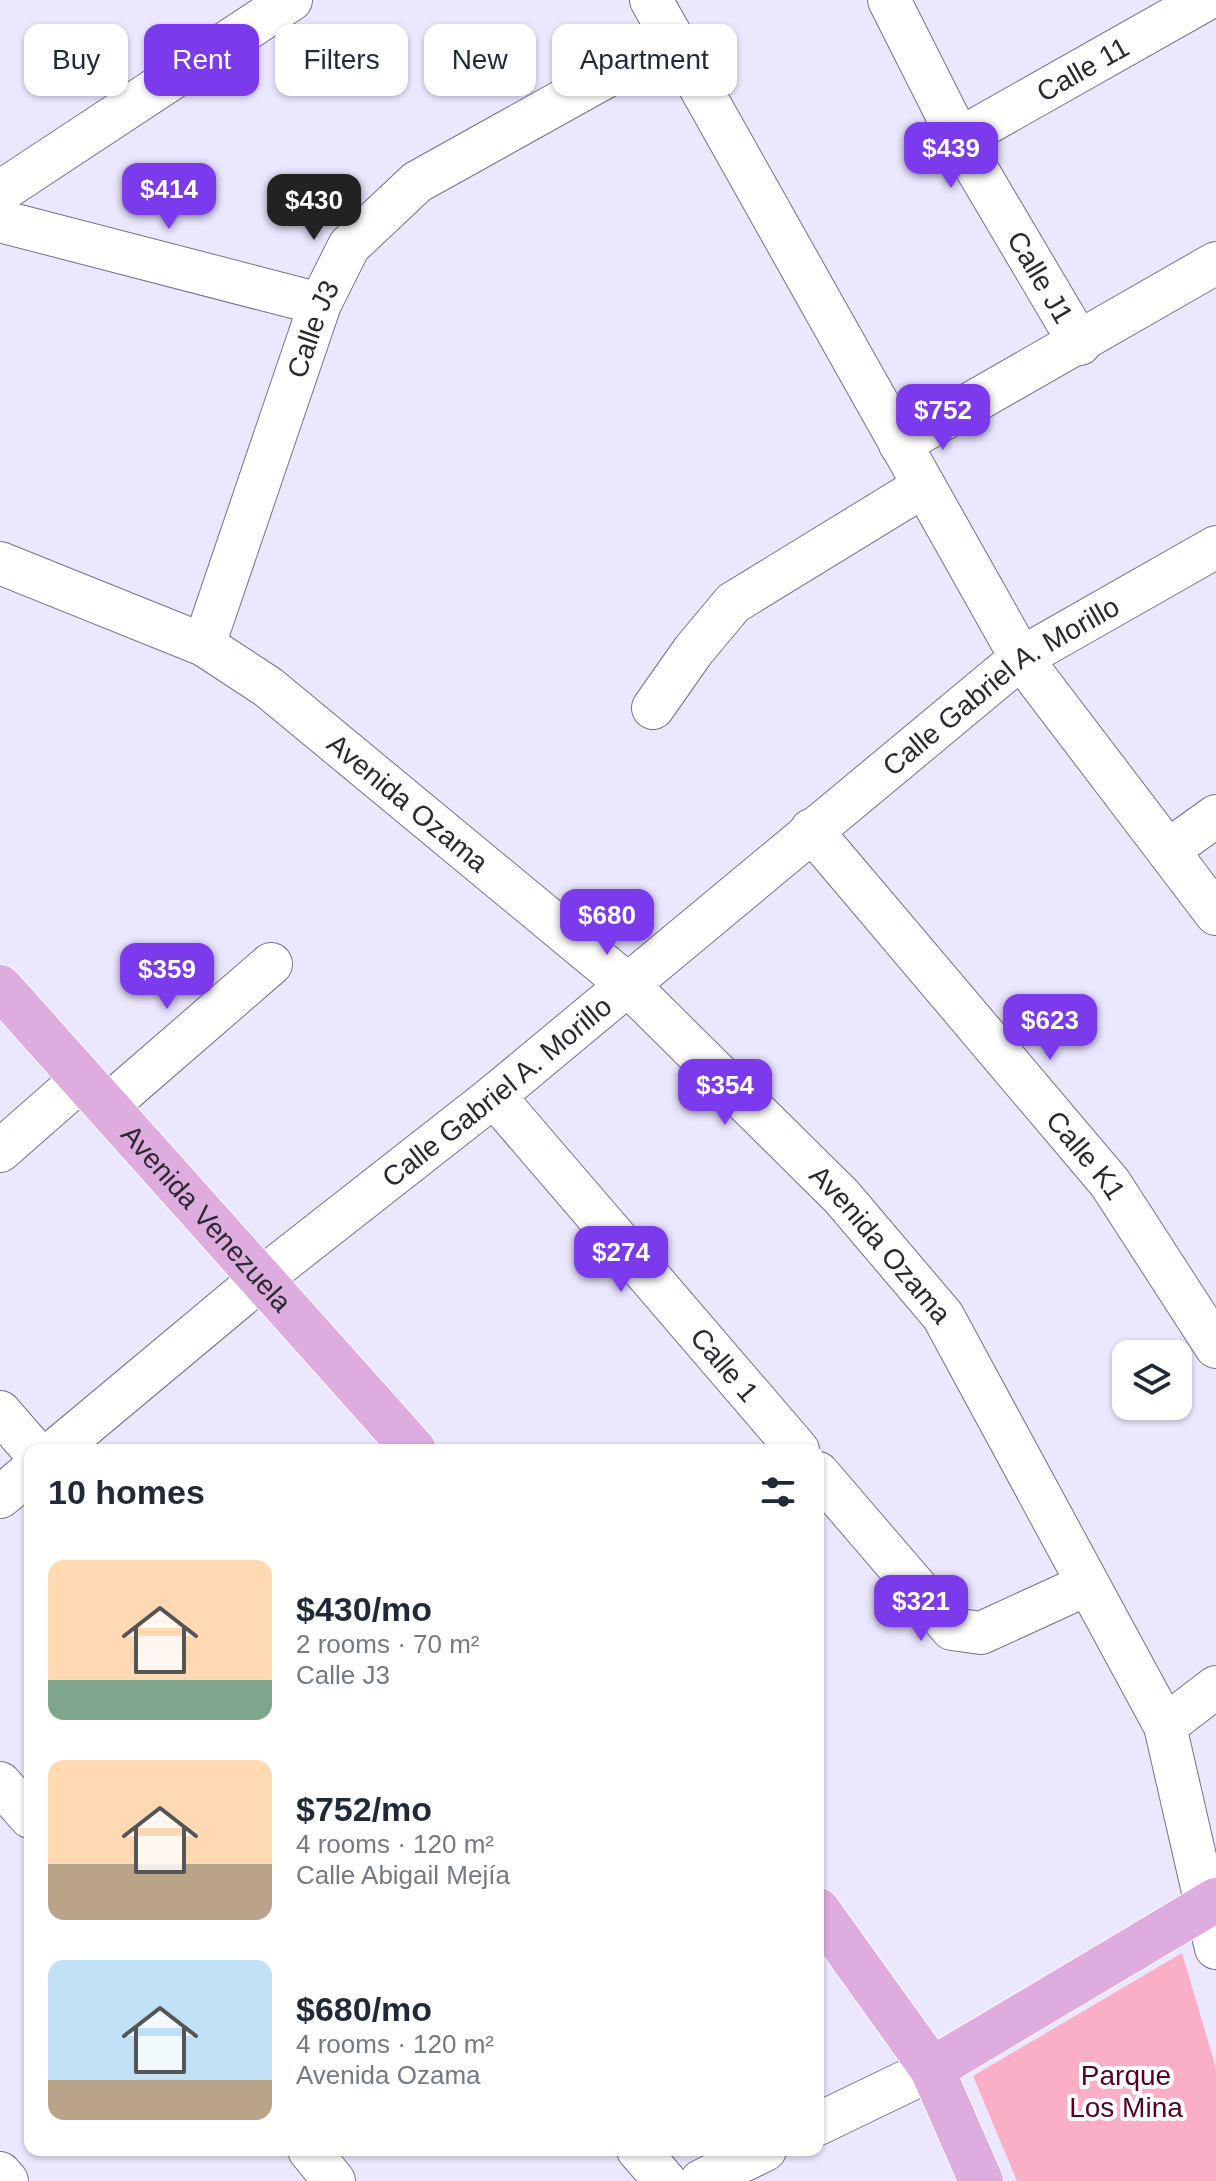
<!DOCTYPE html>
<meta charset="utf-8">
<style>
:root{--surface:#fff;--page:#f2f2f3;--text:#1f2937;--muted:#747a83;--accent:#7c3aed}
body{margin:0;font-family:Arial,sans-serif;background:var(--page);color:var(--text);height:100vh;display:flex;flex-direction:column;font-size:30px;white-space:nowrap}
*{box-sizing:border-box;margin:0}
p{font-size:26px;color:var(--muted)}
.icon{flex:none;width:44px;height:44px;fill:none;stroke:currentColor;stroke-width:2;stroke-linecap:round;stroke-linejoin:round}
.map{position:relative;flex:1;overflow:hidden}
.drawer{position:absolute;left:24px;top:1444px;width:800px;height:712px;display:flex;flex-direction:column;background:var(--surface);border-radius:16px;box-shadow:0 2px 6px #0004}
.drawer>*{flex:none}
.hud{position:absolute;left:24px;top:24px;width:800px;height:72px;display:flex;gap:16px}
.fabs{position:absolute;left:1112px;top:1340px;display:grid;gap:16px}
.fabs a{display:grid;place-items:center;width:80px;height:80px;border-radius:16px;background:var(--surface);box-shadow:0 2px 6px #0004;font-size:40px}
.price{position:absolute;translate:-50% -68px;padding:0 18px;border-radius:16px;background:var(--accent);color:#fff;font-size:26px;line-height:52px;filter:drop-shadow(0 2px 4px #0008)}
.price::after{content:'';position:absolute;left:50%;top:48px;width:24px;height:18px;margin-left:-12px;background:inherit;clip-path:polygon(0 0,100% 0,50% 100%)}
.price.current{background:#222;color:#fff}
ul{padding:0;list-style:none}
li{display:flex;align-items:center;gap:24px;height:200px;padding:0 24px}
li span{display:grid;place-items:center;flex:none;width:224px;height:160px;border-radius:16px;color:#555}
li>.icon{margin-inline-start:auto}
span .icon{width:96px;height:96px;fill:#fffc;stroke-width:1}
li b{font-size:34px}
h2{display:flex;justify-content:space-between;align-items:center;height:96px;padding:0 24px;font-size:34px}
.tag{padding:0 28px;border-radius:16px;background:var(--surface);box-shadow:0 2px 6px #0004;font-size:28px;line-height:72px}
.tag.current{background:var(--accent);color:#fff}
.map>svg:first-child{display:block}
.green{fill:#fbafc6}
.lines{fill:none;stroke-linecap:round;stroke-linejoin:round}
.minor-casing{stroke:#767287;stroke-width:44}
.major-casing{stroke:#fff;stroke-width:46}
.minor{stroke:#fff;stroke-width:42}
.major{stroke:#deacdf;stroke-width:44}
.labels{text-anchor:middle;stroke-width:8;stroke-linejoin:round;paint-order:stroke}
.street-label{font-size:28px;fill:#2a2931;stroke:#fff}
.park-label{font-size:28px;fill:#55012a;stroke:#fff}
</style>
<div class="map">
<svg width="1216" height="2181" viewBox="0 0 1216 2181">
<rect width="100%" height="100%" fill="#ebe7ff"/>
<path class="green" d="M 1182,1953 L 1216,2068 L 1216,2181 L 1017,2181 L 973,2076 Z"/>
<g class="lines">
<defs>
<g id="minor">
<path d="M 651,0 L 1021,658 L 1216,914"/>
<path id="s1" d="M 889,0 L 959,139 L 1080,344"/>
<path id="s2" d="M 959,139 L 1205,0"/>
<path d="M 0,192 L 291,0"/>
<path d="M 0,221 L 320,304"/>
<path d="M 900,444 L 1216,263"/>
<path id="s3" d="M 0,563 L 204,645 L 268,687 L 627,984 L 842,1197 L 943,1316 L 1165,1726 L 1216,1948"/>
<path id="s4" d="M 204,645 L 320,304 L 349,246 L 417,182 L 672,40"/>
<path d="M 653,708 L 693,651 L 733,603 L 924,486"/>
<path id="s5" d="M 811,830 L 1110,1183 L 1216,1347"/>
<path d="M 1170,849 L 1216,816"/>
<path id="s6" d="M 494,1096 L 798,1450"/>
<path d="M 106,1107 L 271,964"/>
<path d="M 0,1151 L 82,1079"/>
<path d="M 0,1412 L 33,1450"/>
<path id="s7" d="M 56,1450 L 262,1278 L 494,1096 L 1021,658 L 1216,547"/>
<path d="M 818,1473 L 952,1629 L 981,1633 L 1086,1585"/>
<path d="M 0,1497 L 30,1472"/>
<path d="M 1165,1726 L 1216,1687"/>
<path d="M 0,1783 L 30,1817"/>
<path d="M 818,2124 L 932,2069"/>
<path d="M 309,2150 L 334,2181"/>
<path d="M 638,2150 L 665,2181"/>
<path d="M 0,2173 L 7,2181"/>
<path d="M 701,2181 L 765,2150"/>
</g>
<g id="major">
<path id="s8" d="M 0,987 L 414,1450"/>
<path d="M 818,1910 L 932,2069 L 981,2181"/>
<path d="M 932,2069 L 1216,1900"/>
</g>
</defs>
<use href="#minor" class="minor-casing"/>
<use href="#major" class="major-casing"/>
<use href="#minor" class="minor"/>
<use href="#major" class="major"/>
</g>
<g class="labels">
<g class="street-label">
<text dy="10" stroke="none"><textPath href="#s2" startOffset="142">Calle 11</textPath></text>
<text dy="10" stroke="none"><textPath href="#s1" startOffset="316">Calle J1</textPath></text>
<text dy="10" stroke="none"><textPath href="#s4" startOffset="334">Calle J3</textPath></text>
<text dy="10" stroke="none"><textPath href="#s7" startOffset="1216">Calle Gabriel A. Morillo</textPath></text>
<text dy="10" stroke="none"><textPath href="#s3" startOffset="478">Avenida Ozama</textPath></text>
<text dy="10" stroke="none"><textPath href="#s7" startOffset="568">Calle Gabriel A. Morillo</textPath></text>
<text dy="10" stroke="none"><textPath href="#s5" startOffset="426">Calle K1</textPath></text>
<text dy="10" stroke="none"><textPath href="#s8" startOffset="310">Avenida Venezuela</textPath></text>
<text dy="10" stroke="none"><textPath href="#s3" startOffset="1126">Avenida Ozama</textPath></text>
<text dy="10" stroke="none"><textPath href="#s6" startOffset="354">Calle 1</textPath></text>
</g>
<g class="park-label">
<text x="1126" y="2085">Parque<tspan x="1126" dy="32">Los Mina</tspan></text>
</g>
</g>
</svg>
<div class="fabs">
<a><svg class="icon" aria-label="layers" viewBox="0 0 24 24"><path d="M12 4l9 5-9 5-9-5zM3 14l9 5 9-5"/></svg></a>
</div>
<b class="price" style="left:951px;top:190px">$439</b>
<b class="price" style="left:169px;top:231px">$414</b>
<b class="price current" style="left:314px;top:242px">$430</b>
<b class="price" style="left:943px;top:452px">$752</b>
<b class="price" style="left:607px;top:957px">$680</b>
<b class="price" style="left:167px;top:1011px">$359</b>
<b class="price" style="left:1050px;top:1062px">$623</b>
<b class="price" style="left:725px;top:1127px">$354</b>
<b class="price" style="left:621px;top:1294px">$274</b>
<b class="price" style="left:921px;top:1643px">$321</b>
<div class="hud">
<a class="tag">Buy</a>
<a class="tag current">Rent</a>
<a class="tag">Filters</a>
<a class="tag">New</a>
<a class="tag">Apartment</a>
</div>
<section class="drawer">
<h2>10 homes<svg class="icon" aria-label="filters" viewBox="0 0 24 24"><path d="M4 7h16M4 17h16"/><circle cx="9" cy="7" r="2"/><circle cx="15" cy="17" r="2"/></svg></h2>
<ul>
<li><span style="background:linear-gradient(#ffd9b3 75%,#7fa58c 0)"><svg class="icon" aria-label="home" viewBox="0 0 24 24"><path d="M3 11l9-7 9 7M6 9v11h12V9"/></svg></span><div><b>$430/mo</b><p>2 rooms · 70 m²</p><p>Calle J3</p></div></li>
<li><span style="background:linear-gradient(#ffd9b3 65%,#b9a48a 0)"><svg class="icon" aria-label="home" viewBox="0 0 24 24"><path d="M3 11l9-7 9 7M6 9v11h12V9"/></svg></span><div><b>$752/mo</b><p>4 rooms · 120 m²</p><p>Calle Abigail Mejía</p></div></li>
<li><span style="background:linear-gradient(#bfe0f5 75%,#b9a48a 0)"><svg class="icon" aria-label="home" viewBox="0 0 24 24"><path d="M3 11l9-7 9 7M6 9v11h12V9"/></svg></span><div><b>$680/mo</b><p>4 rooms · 120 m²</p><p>Avenida Ozama</p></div></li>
</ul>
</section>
</div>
